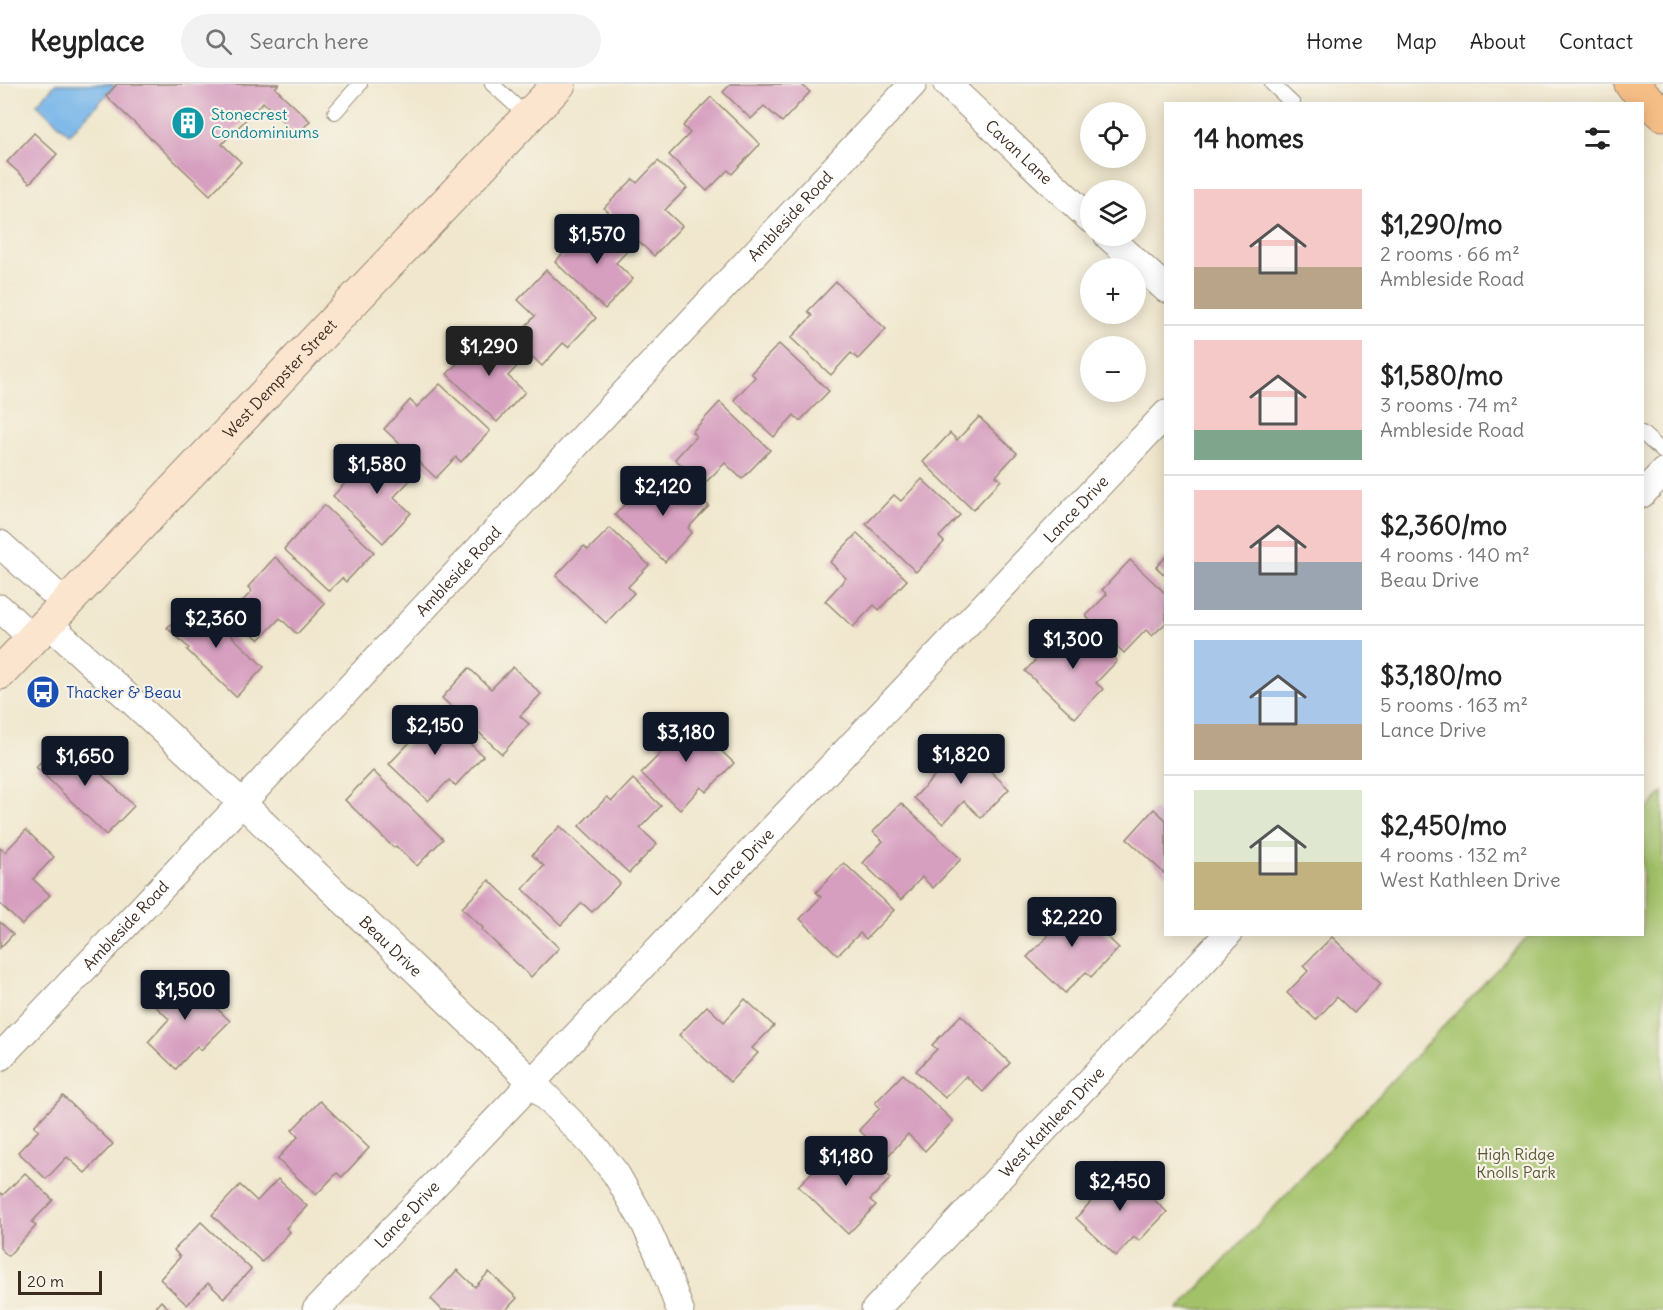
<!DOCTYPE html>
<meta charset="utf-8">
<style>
:root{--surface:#fff;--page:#f2f2f2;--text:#222;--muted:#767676;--line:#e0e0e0;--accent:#111827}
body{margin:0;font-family:Delius,sans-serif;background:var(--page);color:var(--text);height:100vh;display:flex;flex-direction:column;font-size:22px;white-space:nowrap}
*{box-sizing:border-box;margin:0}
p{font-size:20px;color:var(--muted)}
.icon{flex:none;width:33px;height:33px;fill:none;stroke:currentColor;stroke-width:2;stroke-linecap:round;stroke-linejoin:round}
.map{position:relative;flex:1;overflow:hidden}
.sheet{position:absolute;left:1164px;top:18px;width:480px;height:834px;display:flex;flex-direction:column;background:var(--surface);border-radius:0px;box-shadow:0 3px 15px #0003}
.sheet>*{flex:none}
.buttons{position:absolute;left:1080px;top:18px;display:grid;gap:12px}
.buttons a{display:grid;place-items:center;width:66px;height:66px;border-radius:50%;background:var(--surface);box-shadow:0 3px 15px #0003;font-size:30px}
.scale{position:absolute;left:18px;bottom:15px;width:84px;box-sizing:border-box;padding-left:6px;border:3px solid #3b2a1e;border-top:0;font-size:16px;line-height:21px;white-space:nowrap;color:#3b2a1e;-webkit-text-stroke:4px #f7f3e8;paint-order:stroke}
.price{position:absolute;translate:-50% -51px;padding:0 14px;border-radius:6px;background:var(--accent);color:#fff;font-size:20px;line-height:39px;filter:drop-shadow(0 2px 3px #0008)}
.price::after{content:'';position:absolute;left:50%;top:36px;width:18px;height:14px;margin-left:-9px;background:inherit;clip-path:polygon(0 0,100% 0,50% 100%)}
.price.selected{background:#222;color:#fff}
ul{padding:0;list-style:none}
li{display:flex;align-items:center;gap:18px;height:150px;padding:0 30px}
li+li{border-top:2px solid var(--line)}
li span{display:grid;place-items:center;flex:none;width:168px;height:120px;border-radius:0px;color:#555}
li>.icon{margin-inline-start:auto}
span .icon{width:72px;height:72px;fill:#fffc;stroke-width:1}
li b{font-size:26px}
h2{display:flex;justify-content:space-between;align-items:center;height:72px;padding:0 30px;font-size:26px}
header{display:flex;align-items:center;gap:36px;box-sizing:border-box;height:84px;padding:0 30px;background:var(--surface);border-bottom:2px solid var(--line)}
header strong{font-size:28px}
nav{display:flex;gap:33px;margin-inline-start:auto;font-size:21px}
.search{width:420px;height:54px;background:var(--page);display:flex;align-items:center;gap:15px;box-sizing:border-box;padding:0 21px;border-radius:33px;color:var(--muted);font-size:22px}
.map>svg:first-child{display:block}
.green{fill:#a2c168;stroke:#6e7643;stroke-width:1.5}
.water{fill:#76b5e9;stroke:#587084;stroke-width:1.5}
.building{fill:#d69fbf}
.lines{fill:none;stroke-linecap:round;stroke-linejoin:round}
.lane-casing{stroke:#968876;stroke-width:16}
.street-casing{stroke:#968876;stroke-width:29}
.secondary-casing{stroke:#968876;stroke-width:35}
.primary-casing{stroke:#968876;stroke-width:35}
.lane{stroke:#fff;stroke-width:14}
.street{stroke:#fff;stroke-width:27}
.secondary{stroke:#fbe5cf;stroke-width:33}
.primary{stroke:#f6be87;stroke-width:33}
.labels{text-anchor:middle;stroke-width:4.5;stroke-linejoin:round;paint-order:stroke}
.culture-label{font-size:16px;fill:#0d838f;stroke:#f7f3e8;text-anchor:start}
.street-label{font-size:16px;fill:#3b2a1e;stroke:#f7f3e8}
.transit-label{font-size:16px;fill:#164399;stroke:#f7f3e8;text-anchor:start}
.park-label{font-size:16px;fill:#5a5734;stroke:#f7f3e8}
</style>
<header>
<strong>Keyplace</strong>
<div class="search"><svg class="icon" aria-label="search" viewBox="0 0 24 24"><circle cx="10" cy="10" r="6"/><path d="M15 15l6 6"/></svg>Search here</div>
<nav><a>Home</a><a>Map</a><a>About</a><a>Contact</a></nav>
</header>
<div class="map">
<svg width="1663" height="1226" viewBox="0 0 1663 1226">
<rect width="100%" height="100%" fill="#f7f3e8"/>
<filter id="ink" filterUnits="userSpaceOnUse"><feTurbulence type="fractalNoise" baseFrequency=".0167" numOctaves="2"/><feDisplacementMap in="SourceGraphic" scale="12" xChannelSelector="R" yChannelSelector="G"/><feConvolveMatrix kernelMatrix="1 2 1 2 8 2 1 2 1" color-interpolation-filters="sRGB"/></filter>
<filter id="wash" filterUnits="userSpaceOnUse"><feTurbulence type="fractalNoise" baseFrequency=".008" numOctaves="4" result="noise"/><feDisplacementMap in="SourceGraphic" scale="24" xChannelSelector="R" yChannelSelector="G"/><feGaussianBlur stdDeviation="1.35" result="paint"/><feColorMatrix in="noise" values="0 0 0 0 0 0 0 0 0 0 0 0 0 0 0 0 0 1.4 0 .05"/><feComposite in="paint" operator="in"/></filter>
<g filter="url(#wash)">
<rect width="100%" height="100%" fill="#f0e7ce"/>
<path class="green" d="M 1663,708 L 1663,1226 L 1178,1226 L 1529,851 L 1642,850 L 1643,730 Z"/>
<path class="water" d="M 56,0 L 113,0 L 115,2 L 69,50 L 37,20 Z"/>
<g id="blocks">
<g class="building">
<path d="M 117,0 L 279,0 L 275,4 L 310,37 L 297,51 L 263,18 L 222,60 L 241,78 L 210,111 L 106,12 Z"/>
<path d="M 731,0 L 801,0 L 810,8 L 782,38 L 764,22 L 751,35 L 723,8 Z"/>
<path d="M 711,13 L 760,60 L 732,90 L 728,86 L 707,107 L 669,71 L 690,49 L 683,42 Z"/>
<path d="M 34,49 L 57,70 L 30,99 L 7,78 Z"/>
<path d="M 658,77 L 687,104 L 665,126 L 682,142 L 654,172 L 604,124 L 633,95 L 637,99 Z"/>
<path d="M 601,138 L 629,165 L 616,179 L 633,195 L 605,225 L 555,178 L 583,148 L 588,152 Z"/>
<path d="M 546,186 L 596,234 L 568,263 L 563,259 L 542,282 L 514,255 L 535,232 L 518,216 Z"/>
<path d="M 836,198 L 886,245 L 858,275 L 851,269 L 831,291 L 791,254 L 812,232 L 808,227 Z"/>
<path d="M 493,251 L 521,278 L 508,292 L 525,308 L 497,338 L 447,290 L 475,261 L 479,265 Z"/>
<path d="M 779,260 L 829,307 L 800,337 L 794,331 L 774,353 L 734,316 L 755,293 L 751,289 Z"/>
<path d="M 440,300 L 490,347 L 461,378 L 456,373 L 436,394 L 384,345 L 410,316 L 417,323 Z"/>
<path d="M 720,318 L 770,366 L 742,395 L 725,379 L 703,401 L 675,375 L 696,352 L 692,348 Z"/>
<path d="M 979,333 L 1017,369 L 996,392 L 1001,396 L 973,426 L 923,378 L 950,349 L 957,356 Z"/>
<path d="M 387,364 L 415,391 L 394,413 L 411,429 L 383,459 L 333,412 L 361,382 L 366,386 Z"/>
<path d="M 681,395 L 709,422 L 688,444 L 692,448 L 665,478 L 615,431 L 642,401 L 660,417 Z"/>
<path d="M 922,395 L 960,431 L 939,453 L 944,458 L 916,488 L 866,440 L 894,411 L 901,417 Z"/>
<path d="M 324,421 L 374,468 L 346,498 L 342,494 L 329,507 L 284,465 Z"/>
<path d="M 610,444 L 649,481 L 628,503 L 634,509 L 606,539 L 556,492 L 584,462 L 588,466 Z"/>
<path d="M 857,449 L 907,496 L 879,526 L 874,521 L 853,543 L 825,517 L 846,494 L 830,478 Z"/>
<path d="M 275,473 L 325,520 L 297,550 L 280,534 L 259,556 L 231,529 L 252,507 L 248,503 Z"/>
<path d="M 1166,473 L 1166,492 L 1156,483 Z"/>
<path d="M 1130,476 L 1166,510 L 1166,539 L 1152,552 L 1146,546 L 1124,569 L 1086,532 L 1107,510 L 1102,506 Z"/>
<path d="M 194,516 L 264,583 L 236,613 L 187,566 L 189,564 L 167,544 Z"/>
<path d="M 1078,540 L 1117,577 L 1096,599 L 1103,605 L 1075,634 L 1025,587 L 1053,558 L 1057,562 Z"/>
<path d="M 513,583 L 541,610 L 520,632 L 529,640 L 502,670 L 442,614 L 469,584 L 491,605 Z"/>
<path d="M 433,624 L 483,672 L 455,702 L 449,696 L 428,717 L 389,680 L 410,658 L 406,654 Z"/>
<path d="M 684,631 L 734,679 L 706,708 L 701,703 L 680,726 L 641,689 L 663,667 L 656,660 Z"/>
<path d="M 62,656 L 83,676 L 85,674 L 134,722 L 106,751 L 36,683 Z"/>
<path d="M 959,657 L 1009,705 L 981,734 L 964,717 L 943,740 L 914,714 L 935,691 L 930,687 Z"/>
<path d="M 373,687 L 443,755 L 417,782 L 396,762 L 394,764 L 345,716 Z"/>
<path d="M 633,695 L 661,722 L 640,744 L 657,760 L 629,789 L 579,742 L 607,713 L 612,717 Z"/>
<path d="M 901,719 L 961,775 L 933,804 L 922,793 L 901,816 L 863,779 L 883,757 L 873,748 Z"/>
<path d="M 1154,725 L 1166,736 L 1166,791 L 1127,755 Z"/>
<path d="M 560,742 L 620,799 L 592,828 L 582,819 L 561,841 L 523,805 L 544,782 L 532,771 Z"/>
<path d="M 26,746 L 54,773 L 33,795 L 50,811 L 22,841 L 0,820 L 0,764 L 5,768 Z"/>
<path d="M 844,779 L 894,826 L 866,855 L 860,849 L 838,871 L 800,835 L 821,813 L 816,808 Z"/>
<path d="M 489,796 L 559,864 L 531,893 L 482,846 L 483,844 L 462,824 Z"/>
<path d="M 1069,816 L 1119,864 L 1091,893 L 1086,888 L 1065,909 L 1027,873 L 1048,852 L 1041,845 Z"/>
<path d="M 0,838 L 13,850 L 0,864 Z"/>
<path d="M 1332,853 L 1381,900 L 1354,929 L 1337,913 L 1316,936 L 1287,909 L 1308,887 L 1303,882 Z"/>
<path d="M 180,889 L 230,937 L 201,966 L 197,962 L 176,985 L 148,958 L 169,935 L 152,919 Z"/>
<path d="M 745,915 L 774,942 L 752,964 L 758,969 L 730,998 L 679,951 L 707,922 L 724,938 Z"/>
<path d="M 961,931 L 1010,979 L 983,1008 L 966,992 L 945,1014 L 916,987 L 937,965 L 932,961 Z"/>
<path d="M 903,990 L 953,1037 L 925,1067 L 908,1050 L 887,1073 L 859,1046 L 880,1024 L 875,1019 Z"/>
<path d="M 63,1012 L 113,1060 L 85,1089 L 67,1073 L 46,1095 L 18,1068 L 39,1046 L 34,1042 Z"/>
<path d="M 320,1017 L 369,1064 L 342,1093 L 337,1089 L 316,1111 L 277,1075 L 298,1053 L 292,1046 Z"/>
<path d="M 853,1058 L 891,1094 L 870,1116 L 876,1121 L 848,1150 L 798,1102 L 826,1074 L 832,1080 Z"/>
<path d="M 1117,1081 L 1167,1128 L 1139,1157 L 1134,1153 L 1116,1172 L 1076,1134 L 1094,1114 L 1090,1110 Z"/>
<path d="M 25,1089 L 53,1116 L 32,1138 L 36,1142 L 8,1172 L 0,1164 L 0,1108 L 3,1111 Z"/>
<path d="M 278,1095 L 307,1122 L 286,1144 L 290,1148 L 262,1178 L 212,1131 L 240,1101 L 257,1117 Z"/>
<path d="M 201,1138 L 251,1185 L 224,1214 L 208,1199 L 187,1221 L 160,1195 L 180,1173 L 174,1166 Z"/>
<path d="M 457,1186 L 475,1203 L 489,1188 L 517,1214 L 506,1226 L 442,1226 L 431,1215 Z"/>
<path d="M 161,1217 L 170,1226 L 153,1226 Z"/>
</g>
</g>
</g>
<g filter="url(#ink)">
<use href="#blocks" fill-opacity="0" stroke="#968876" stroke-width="1.5"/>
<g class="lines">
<defs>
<g id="lane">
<path d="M 492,0 L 528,33"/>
<path d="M 1272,0 L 1293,20"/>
<path d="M 335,28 L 360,0"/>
<path d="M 1642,349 L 1663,368"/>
</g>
<g id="street">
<path id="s1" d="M 947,0 L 1090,135"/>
<path d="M 1108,152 L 1166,205"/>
<path d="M 1642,410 L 1663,388"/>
<path d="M 0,460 L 66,520"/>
<path d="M 0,524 L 33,555"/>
<path id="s2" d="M 48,539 L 242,719 L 532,998 L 593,1061 L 616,1090 L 645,1140 L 663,1180 L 680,1226"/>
<path id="s3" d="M 0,973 L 242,719 L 913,0"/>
<path id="s4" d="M 316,1226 L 1166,330"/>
<path id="s5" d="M 875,1226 L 1228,850"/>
</g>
<g id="secondary">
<path id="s6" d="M 0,589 L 559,0"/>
</g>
<path id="primary" d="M 1631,0 L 1663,30"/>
</defs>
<use href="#lane" class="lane-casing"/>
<use href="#street" class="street-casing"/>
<use href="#secondary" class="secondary-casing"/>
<use href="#primary" class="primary-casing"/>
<use href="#lane" class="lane"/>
<use href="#street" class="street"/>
<use href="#secondary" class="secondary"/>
<use href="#primary" class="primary"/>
</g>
</g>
<defs>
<symbol id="building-disc" viewBox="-11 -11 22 22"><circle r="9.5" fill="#0f9aa8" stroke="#f7f3e8"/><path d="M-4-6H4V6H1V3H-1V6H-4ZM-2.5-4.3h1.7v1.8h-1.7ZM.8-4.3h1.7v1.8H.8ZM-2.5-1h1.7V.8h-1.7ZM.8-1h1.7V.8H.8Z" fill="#fff"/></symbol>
<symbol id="bus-disc" viewBox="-11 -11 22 22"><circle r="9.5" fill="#1a4fb4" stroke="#f7f3e8"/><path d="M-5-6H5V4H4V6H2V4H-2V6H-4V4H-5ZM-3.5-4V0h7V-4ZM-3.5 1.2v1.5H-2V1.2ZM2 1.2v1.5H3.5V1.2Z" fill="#fff"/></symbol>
</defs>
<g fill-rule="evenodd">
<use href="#building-disc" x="169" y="20" width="38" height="38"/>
<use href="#bus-disc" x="24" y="589" width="38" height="38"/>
</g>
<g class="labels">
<g class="culture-label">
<text x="211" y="36">Stonecrest<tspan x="211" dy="18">Condominiums</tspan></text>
</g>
<g class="street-label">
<text dy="6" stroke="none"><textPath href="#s1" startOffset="99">Cavan Lane</textPath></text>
<text dy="6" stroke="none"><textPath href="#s3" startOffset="1154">Ambleside Road</textPath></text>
<text dy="6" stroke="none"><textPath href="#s6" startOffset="406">West Dempster Street</textPath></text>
<text dy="6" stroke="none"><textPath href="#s4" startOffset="1104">Lance Drive</textPath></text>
<text dy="6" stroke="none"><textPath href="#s3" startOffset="668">Ambleside Road</textPath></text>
<text dy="6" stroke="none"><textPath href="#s4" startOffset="618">Lance Drive</textPath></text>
<text dy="6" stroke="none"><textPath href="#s3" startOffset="182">Ambleside Road</textPath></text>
<text dy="6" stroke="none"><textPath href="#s2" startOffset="471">Beau Drive</textPath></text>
<text dy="6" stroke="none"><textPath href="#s5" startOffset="258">West Kathleen Drive</textPath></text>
<text dy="6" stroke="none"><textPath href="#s4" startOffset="132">Lance Drive</textPath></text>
</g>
<g class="transit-label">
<text x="66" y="614">Thacker &amp; Beau</text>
</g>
<g class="park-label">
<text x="1516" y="1076">High Ridge<tspan x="1516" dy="18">Knolls Park</tspan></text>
</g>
</g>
</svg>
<div class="buttons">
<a><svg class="icon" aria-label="locate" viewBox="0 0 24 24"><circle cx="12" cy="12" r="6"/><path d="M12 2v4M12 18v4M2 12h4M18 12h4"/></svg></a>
<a><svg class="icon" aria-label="layers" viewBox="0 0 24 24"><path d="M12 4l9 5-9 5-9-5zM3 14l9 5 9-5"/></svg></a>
<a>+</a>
<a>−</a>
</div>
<div class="scale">20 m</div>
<b class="price" style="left:597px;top:181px">$1,570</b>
<b class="price selected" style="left:489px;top:293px">$1,290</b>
<b class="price" style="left:377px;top:411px">$1,580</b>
<b class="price" style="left:663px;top:433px">$2,120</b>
<b class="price" style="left:216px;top:565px">$2,360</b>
<b class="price" style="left:1073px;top:586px">$1,300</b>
<b class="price" style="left:435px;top:672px">$2,150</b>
<b class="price" style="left:686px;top:679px">$3,180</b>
<b class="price" style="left:961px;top:701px">$1,820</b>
<b class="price" style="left:85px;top:703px">$1,650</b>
<b class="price" style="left:1072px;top:864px">$2,220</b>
<b class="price" style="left:185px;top:937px">$1,500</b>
<b class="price" style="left:846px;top:1103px">$1,180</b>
<b class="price" style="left:1120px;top:1128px">$2,450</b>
<section class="sheet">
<h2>14 homes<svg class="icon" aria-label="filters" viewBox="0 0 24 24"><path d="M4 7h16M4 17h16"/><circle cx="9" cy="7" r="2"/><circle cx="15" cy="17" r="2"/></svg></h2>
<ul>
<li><span style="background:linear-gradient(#f6c9c9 65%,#b9a48a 0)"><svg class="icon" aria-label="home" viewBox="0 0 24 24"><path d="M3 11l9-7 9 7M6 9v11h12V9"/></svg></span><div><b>$1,290/mo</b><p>2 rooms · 66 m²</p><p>Ambleside Road</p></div></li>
<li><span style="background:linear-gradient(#f6c9c9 75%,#7fa58c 0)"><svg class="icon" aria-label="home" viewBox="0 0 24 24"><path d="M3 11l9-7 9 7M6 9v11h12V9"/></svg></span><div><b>$1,580/mo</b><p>3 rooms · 74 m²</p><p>Ambleside Road</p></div></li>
<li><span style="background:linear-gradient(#f6c9c9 60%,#9aa5b1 0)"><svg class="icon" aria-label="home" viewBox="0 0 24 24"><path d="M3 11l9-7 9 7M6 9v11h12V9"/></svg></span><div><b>$2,360/mo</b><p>4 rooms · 140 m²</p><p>Beau Drive</p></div></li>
<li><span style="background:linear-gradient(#a9c7e8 70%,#b9a48a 0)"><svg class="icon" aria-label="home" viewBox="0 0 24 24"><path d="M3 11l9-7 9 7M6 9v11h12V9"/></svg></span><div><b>$3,180/mo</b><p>5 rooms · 163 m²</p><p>Lance Drive</p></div></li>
<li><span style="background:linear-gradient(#dfe7d0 60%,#c2b280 0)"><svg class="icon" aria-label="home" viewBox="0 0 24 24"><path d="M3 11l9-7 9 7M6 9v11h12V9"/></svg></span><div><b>$2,450/mo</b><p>4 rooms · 132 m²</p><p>West Kathleen Drive</p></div></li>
</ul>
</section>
</div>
